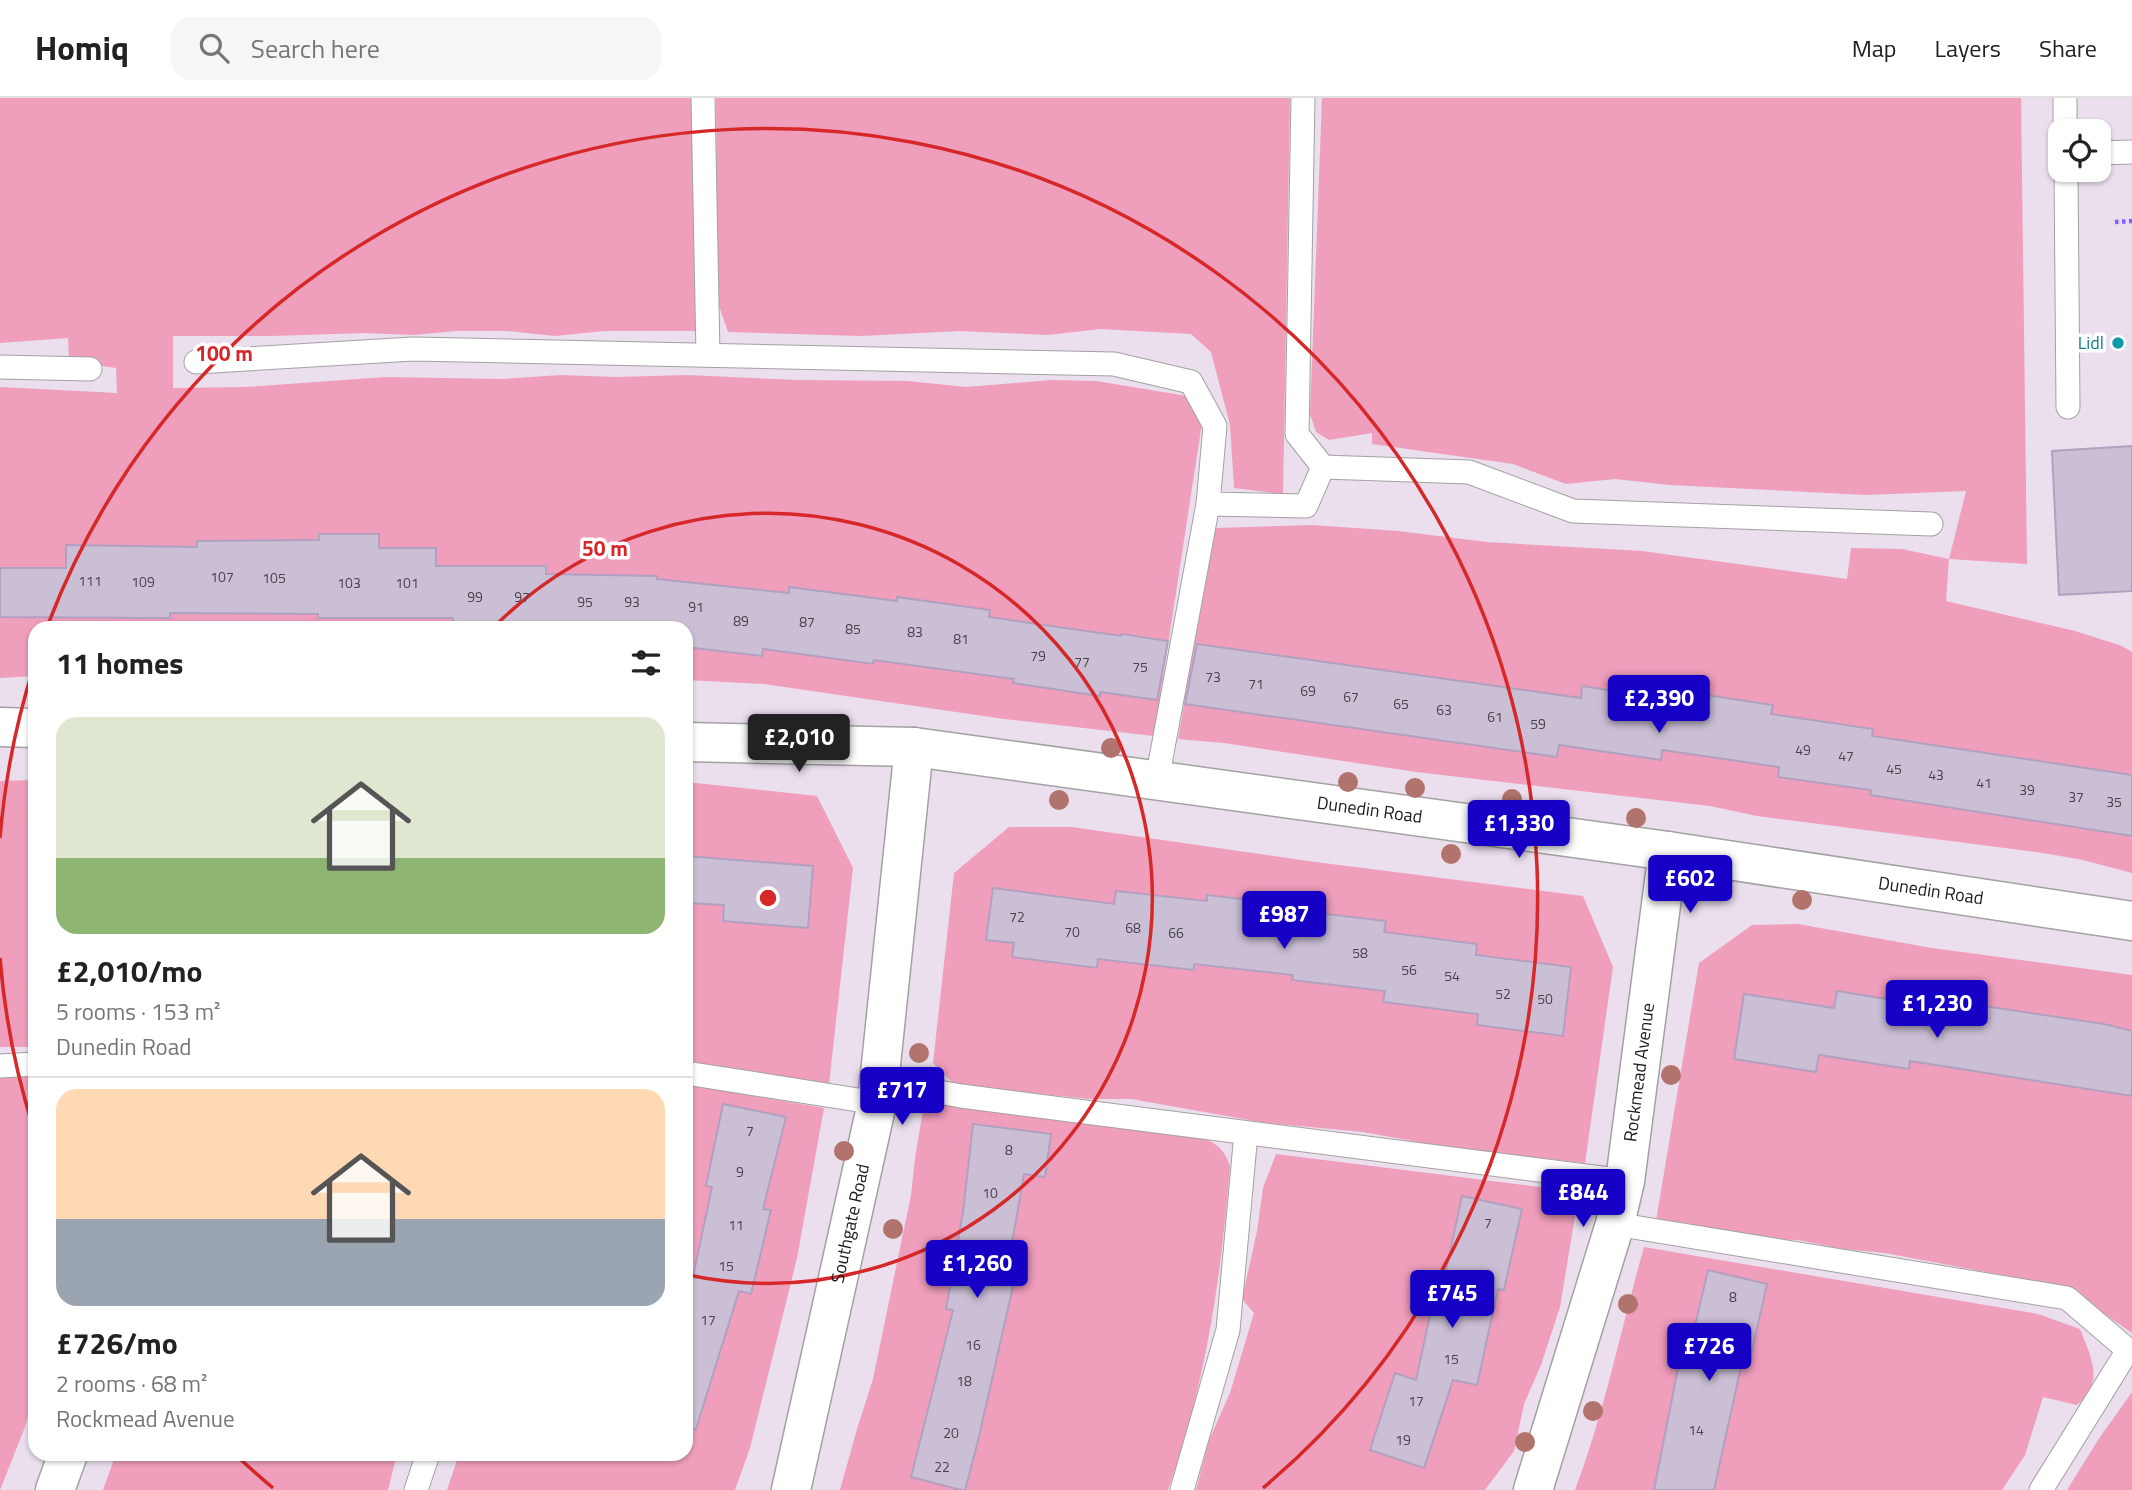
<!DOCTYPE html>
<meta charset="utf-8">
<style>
:root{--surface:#fff;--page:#f6f6f6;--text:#222;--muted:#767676;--line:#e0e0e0;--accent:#1700c6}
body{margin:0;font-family:"Titillium Web",sans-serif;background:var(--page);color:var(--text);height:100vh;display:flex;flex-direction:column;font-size:26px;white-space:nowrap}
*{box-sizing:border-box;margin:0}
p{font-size:23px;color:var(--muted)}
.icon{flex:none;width:38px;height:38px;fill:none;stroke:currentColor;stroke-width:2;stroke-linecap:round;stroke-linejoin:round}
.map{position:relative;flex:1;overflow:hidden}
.drawer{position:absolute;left:28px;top:523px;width:665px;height:840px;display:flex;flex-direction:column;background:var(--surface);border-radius:21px;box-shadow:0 2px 5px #0004}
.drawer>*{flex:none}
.buttons{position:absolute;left:2048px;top:21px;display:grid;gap:14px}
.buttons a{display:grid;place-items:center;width:63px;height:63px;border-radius:14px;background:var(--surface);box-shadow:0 2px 5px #0004;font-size:35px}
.price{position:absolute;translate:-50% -60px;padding:0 16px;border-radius:7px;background:var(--accent);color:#fff;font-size:23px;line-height:46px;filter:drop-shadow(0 2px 4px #0008)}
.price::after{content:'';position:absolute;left:50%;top:42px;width:21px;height:16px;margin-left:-10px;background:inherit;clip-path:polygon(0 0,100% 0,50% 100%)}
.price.selected{background:#222;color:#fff}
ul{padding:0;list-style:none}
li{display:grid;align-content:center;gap:14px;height:371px;padding:0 28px}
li+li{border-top:2px solid var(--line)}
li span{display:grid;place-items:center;height:217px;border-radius:21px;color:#555}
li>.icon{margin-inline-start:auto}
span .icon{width:126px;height:126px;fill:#fffc;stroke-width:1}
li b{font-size:30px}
h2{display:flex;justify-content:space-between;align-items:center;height:84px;padding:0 28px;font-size:30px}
header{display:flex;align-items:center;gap:42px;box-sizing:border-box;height:98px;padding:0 35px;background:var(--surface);border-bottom:2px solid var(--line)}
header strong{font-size:33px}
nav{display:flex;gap:38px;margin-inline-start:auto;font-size:24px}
.search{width:490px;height:63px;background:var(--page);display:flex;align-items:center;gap:18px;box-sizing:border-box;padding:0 24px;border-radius:21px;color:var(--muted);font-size:26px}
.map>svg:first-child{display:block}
.grass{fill:#ef9ebc}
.building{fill:#cbbfd5;stroke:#b2a0c1;stroke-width:2}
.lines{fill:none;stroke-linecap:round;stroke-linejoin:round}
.service-casing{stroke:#a2a2a2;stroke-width:25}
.minor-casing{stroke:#a2a2a2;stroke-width:41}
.path{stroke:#825fff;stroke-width:4.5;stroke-dasharray:3.5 3.5;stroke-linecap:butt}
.service{stroke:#fff;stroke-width:23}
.minor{stroke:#fff;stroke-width:38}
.tree{fill:#b1736b}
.ring{fill:none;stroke:#d62828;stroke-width:3.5}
.culture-dot{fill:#0f9aa8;stroke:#fff;stroke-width:2.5}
.labels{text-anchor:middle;stroke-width:7;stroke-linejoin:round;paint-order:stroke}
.number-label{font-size:14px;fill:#47444a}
.culture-label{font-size:18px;fill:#0d838f;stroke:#fff;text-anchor:end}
.street-label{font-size:18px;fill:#1b1b1b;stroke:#fff}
.centre{fill:#d62828;stroke:#fff;stroke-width:3.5}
.ring-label{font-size:21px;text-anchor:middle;font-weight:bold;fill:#d62828;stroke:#fff;stroke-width:7;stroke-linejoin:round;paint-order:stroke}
</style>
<header>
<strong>Homiq</strong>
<div class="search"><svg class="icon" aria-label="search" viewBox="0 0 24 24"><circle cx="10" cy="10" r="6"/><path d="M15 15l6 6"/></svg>Search here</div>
<nav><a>Map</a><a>Layers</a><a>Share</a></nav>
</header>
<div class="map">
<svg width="2132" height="1392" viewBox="0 0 2132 1392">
<rect width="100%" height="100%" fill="#ebdfee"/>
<g class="grass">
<path d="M 0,0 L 695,0 L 698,233 L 604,233 L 555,238 L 507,233 L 457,233 L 413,237 L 365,235 L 271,238 L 173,238 L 173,290 L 246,289 L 385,279 L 502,281 L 561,277 L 617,279 L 687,277 L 798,282 L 908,283 L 966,289 L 1051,282 L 1096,283 L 1187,298 L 1202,325 L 1154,638 L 1004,621 L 764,586 L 686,582 L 686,530 L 35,530 L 35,578 L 0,580 L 0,289 L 117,295 L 116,270 L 69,263 L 68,240 L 0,245 Z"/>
<path d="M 716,0 L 1290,0 L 1283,396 L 1234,390 L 1230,327 L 1211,254 L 1191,236 L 1101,231 L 1047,237 L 960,233 L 861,238 L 728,234 L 718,205 Z"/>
<path d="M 1322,0 L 2021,0 L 2027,466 L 1949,461 L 1946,503 L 2075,533 L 2122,548 L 2132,554 L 2132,775 L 2083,762 L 2043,755 L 1757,718 L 1710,708 L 1416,674 L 1224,645 L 1178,641 L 1215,430 L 1311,427 L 1398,433 L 1487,444 L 1642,453 L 1847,481 L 1851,450 L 1902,451 L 1949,461 L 1966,393 L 1866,397 L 1670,387 L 1615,381 L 1566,386 L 1513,366 L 1372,346 L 1372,335 L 1329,342 L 1316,334 L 1310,316 Z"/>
<path d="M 35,682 L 35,949 L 0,949 L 0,683 Z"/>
<path d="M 686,684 L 817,698 L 853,770 L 829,986 L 686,965 Z"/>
<path d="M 1009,729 L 1072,729 L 1308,763 L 1583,798 L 1613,869 L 1585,1065 L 1456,1051 L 1363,1034 L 1266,1025 L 1131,1001 L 1089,1001 L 955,987 L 933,965 L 954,775 Z"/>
<path d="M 1798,826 L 1932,850 L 2132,877 L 2132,1235 L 2103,1215 L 2076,1191 L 1885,1155 L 1843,1151 L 1798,1142 L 1749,1141 L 1656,1123 L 1699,865 L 1752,827 Z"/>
<path d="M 35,977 L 35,1293 L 25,1329 L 0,1392 L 0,978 Z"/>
<path d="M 686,986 L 824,1010 L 797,1160 L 750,1350 L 735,1392 L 447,1392 L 459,1356 L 686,1356 Z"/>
<path d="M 925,1001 L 1196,1037 C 1214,1044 1224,1049 1230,1068 C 1221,1181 1206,1284 1168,1392 L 840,1392 L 857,1331 L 873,1281 L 911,1097 L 916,1053 Z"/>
<path d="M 1276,1056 L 1579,1094 L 1560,1209 L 1541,1267 L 1524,1306 L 1514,1353 L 1485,1392 L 1196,1392 L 1209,1342 L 1230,1295 L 1254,1215 L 1242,1201 L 1257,1133 L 1263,1090 Z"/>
<path d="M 1644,1149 L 2038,1216 L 2080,1231 C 2091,1259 2105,1284 2077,1307 L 2043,1299 L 2025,1357 L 2002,1392 L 1575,1392 C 1605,1313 1621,1230 1644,1149 Z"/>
<path d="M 2132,1294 L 2132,1392 L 2067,1392 L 2098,1342 Z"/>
<path d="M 116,1356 L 397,1356 L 388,1392 L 103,1392 Z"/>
</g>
<g class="building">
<path d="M 2132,348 L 2132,493 L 2059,497 L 2052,353 Z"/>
<path d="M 319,436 L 379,436 L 379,450 L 436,450 L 436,468 L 546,468 L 546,476 L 657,478 L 657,481 L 789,495 L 789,489 L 897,503 L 897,499 L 990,512 L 989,519 L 1121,538 L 1122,536 L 1168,543 L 1157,602 L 1100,594 L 1100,598 L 1013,585 L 1014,581 L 874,562 L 873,566 L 763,551 L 762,558 L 686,549 L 686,530 L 453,530 L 453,520 L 318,520 L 318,516 L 170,515 L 170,520 L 0,519 L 0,470 L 66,470 L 66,447 L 197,449 L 197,443 L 319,442 Z"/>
<path d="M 1197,546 L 1581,600 L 1582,588 L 1685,604 L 1686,594 L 1773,607 L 1771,616 L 1873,631 L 1872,638 L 2132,677 L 2132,738 L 1870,697 L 1871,692 L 1778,679 L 1779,669 L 1662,652 L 1661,662 L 1559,647 L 1557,659 L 1185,606 Z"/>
<path d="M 686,758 L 813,768 L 808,830 L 723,823 L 724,807 L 686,805 Z"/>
<path d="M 993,790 L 1114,806 L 1116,793 L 1207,803 L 1207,797 L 1293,807 L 1292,812 L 1386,823 L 1384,834 L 1477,846 L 1476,857 L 1571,869 L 1563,938 L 1477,927 L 1478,916 L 1383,904 L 1385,893 L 1292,882 L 1293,877 L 1194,866 L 1194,872 L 1098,861 L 1097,870 L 1012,859 L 1014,845 L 986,842 Z"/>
<path d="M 1837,893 L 1930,908 L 1931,900 L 2104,926 L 2132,933 L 2132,998 L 1910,963 L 1909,971 L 1819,957 L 1816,974 L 1734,961 L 1744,896 L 1834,910 Z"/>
<path d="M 723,1006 L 786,1019 L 763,1111 L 771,1112 L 751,1196 L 739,1193 L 696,1331 L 686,1330 L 686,1212 L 712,1089 L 706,1088 Z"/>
<path d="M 973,1026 L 1051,1036 L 1045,1079 L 1024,1076 L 1007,1174 L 1016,1175 L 978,1343 L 965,1392 L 961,1392 L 911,1379 L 953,1212 L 946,1211 L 963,1114 Z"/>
<path d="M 1462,1098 L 1522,1111 L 1504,1192 L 1498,1191 L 1477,1287 L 1453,1282 L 1424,1370 L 1370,1352 L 1395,1275 L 1416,1282 L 1435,1194 L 1441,1195 Z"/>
<path d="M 1708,1172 L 1767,1186 L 1749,1266 L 1742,1264 L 1714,1392 L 1654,1392 L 1679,1265 L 1686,1266 Z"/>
</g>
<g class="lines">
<defs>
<g id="service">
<path d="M 703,0 L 708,257"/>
<path d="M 1303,0 L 1297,336 L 1323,369 L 1469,374 L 1573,413 L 1931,426"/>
<path d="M 2065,0 L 2065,33"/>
<path d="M 2098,55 L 2132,54"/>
<path d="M 2066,72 L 2068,309"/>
<path d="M 196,264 L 413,251 L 1114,266 L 1191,284 L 1215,328 L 1208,406 L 1306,408 L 1323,369"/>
<path d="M 0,269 L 90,271"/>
<path d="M 1157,682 L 1208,406"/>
<path d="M 0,968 L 35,966"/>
<path d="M 686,975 L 877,1005"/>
<path d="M 878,983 L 961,998 L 1625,1083"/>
<path d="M 1615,1126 L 2067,1200 L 2128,1252 L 2041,1392"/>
<path d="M 416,1392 L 428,1356"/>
<path d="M 1182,1392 L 1228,1232 L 1246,1035"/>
</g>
<g id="minor">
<path d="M 0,629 L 35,630"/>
<path id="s1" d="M 686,644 L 914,649 L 1668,753 L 2132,823"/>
<path d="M 55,1392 L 68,1356"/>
<path id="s2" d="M 791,1392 L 877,1005 L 914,649"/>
<path id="s3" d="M 1533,1392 L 1615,1126 L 1625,1083 L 1668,753"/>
</g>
</defs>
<use href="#service" class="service-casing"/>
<use href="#minor" class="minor-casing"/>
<path class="path" d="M 2115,124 L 2132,123"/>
<use href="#service" class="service"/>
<use href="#minor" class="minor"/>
</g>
<g class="tree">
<circle cx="1111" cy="650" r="10"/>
<circle cx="1348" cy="684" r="10"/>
<circle cx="1415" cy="690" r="10"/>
<circle cx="1512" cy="701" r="10"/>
<circle cx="1059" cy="702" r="10"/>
<circle cx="1636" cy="720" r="10"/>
<circle cx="1451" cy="756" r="10"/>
<circle cx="1802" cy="802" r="10"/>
<circle cx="919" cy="955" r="10"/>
<circle cx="1671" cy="977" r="10"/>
<circle cx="844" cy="1053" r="10"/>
<circle cx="893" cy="1131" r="10"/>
<circle cx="1628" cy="1206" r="10"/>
<circle cx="1593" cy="1313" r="10"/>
<circle cx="1525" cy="1344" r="10"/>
</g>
<g class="ring">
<path d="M493 530A385 385 0 1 1 688 1177"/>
<path d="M273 1390A770 770 0 0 1 238 1359M34 1032A770 770 0 0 1 0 860M0 740A770 770 0 0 1 34 568M49 524A770 770 0 1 1 1263 1390"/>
</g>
<circle class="culture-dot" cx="2118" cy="245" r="7"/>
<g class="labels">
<g class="number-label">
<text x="222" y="484">107</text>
<text x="274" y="485">105</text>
<text x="90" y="488">111</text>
<text x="143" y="489">109</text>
<text x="349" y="490">103</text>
<text x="407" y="490">101</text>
<text x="475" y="504">99</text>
<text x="522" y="504">97</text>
<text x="585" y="509">95</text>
<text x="632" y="509">93</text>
<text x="696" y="514">91</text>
<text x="741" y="528">89</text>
<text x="807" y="529">87</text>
<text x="853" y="536">85</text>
<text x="915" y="539">83</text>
<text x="961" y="546">81</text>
<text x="1038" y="563">79</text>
<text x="1082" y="569">77</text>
<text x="1140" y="574">75</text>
<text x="1213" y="584">73</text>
<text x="1256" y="591">71</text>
<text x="1308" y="598">69</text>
<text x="1351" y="604">67</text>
<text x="1401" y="611">65</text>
<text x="1444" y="617">63</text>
<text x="1495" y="624">61</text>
<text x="1538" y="631">59</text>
<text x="1803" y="657">49</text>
<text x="1846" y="663">47</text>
<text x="1894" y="676">45</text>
<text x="1936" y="682">43</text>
<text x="1984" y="690">41</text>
<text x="2027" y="697">39</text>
<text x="2076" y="704">37</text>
<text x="2114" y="709">35</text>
<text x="1017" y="824">72</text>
<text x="1133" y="835">68</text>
<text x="1072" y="839">70</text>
<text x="1176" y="840">66</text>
<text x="1360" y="860">58</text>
<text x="1409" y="877">56</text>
<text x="1452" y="883">54</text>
<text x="1503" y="901">52</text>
<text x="1545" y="906">50</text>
<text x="750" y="1038">7</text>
<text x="1009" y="1057">8</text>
<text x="740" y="1079">9</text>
<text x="990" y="1100">10</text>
<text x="1488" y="1130">7</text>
<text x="736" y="1132">11</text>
<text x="726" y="1173">15</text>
<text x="1733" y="1204">8</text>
<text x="708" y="1227">17</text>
<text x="973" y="1252">16</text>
<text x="1451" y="1266">15</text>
<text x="964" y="1288">18</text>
<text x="1416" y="1308">17</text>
<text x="1696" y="1337">14</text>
<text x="951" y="1340">20</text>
<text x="1403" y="1347">19</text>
<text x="942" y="1374">22</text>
</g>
<g class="culture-label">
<text x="2104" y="251">Lidl</text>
</g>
<g class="street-label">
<text dy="6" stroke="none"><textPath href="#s1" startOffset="688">Dunedin Road</textPath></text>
<text dy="6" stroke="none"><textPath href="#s1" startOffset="1255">Dunedin Road</textPath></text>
<text dy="6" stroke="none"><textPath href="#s3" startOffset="432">Rockmead Avenue</textPath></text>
<text dy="6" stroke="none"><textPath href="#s2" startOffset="273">Southgate Road</textPath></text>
</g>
</g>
<circle cx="768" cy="800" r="10" class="centre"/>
<g class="ring-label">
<text x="224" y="263">100 m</text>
<text x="605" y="458">50 m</text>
</g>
</svg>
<div class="buttons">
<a><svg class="icon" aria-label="locate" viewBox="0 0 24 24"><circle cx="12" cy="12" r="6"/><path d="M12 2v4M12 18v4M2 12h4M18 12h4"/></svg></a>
</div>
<b class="price" style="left:1659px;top:637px">£2,390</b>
<b class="price selected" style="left:799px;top:676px">£2,010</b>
<b class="price" style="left:1519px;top:762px">£1,330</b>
<b class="price" style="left:1690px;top:817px">£602</b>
<b class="price" style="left:1284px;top:853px">£987</b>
<b class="price" style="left:1937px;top:942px">£1,230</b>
<b class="price" style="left:902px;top:1029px">£717</b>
<b class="price" style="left:1583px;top:1131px">£844</b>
<b class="price" style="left:977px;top:1202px">£1,260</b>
<b class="price" style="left:1452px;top:1232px">£745</b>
<b class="price" style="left:1709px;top:1285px">£726</b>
<section class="drawer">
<h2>11 homes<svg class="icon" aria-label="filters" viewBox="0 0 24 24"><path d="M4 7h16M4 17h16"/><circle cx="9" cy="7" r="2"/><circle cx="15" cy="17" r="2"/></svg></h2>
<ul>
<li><span style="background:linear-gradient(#dfe7d0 65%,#8fb573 0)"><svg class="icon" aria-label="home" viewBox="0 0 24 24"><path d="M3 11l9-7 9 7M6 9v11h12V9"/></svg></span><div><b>£2,010/mo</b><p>5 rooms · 153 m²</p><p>Dunedin Road</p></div></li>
<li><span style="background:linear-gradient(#ffd9b3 60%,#9aa5b1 0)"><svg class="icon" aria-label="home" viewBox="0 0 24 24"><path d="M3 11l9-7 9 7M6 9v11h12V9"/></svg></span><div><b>£726/mo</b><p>2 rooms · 68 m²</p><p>Rockmead Avenue</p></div></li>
</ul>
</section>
</div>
